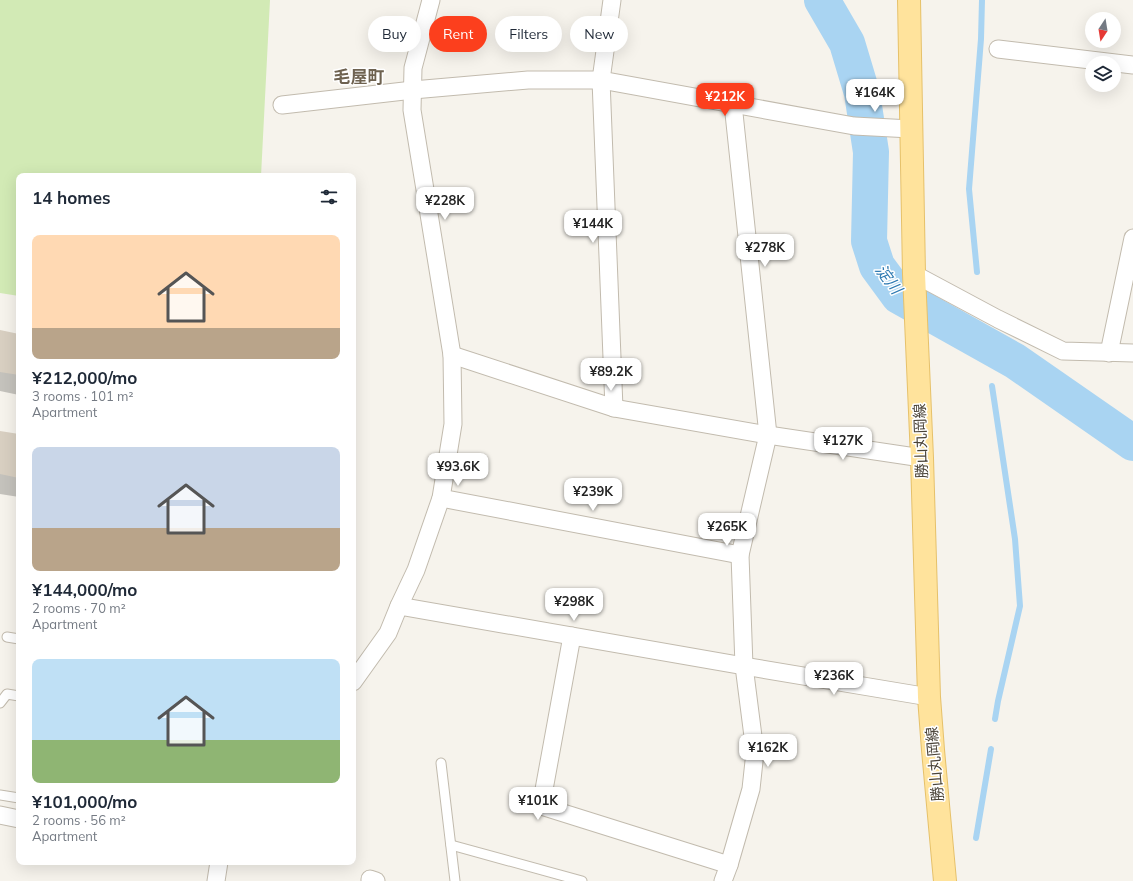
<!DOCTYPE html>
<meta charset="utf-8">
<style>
:root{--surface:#fff;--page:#f6f6f7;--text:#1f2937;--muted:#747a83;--accent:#fc3f1d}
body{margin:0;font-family:Mulish,"Noto Sans JP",sans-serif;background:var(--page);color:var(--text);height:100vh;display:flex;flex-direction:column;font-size:15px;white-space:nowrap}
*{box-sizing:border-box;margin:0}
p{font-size:13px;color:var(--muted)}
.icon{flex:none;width:22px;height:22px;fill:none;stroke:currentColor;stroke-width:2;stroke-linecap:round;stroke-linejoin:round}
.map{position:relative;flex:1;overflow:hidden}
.panel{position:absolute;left:16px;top:173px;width:340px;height:692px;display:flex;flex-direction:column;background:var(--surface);border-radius:8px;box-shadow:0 4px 16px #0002}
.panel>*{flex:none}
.banner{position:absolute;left:368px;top:16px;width:380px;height:36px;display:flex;gap:8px}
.needle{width:26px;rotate:192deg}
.tools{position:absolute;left:1085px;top:12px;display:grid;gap:8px}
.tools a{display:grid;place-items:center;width:36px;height:36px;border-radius:50%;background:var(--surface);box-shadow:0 4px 16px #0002;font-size:20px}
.price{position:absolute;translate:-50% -34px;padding:0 9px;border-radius:8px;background:#fff;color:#222;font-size:13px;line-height:26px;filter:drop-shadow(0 1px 2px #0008)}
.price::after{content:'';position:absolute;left:50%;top:24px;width:12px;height:9px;margin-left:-6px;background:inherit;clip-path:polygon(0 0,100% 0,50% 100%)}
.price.active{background:var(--accent);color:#fff}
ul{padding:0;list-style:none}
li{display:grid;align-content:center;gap:8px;height:212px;padding:0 16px}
li span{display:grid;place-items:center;height:124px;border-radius:8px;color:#555}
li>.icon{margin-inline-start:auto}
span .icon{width:72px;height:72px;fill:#fffc;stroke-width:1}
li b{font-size:17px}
h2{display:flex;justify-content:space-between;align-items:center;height:48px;padding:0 16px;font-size:17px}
.tag{padding:0 14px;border-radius:18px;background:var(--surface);box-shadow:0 4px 16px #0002;font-size:14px;line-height:36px}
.tag.active{background:var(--accent);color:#fff}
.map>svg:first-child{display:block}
.green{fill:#d2eab5}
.shadow{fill:#0003}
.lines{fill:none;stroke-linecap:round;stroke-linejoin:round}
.stream{stroke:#a9d4f2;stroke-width:6}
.river{stroke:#a9d4f2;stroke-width:36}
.building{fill:#d8cfc1}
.service-casing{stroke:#c2bbae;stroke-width:11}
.minor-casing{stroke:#c2bbae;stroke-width:19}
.primary-casing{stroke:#e6c16a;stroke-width:24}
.service{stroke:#fff;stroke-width:9}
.minor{stroke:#fff;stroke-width:17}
.primary{stroke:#ffe39c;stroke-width:22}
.labels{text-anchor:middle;stroke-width:3;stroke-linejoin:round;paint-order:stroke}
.street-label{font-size:15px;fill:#4b4439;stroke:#fff}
.water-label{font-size:16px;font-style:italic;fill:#2e7ab2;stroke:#fff}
.quarter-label{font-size:17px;font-weight:bold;fill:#6e6250;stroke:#fff}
</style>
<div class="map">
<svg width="1133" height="881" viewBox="0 0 1133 881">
<rect width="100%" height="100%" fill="#f6f3ec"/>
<path class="green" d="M 0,0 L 270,0 L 261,176 L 19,176 L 19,296 L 0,293 Z"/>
<g class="shadow">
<path d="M 0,331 L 19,335 L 19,395 L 0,391 Z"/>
<path d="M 0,432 L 19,435 L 19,497 L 0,494 Z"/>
</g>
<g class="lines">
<g class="stream">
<path d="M 977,272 L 969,189 L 981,39 L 982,0"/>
<path d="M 992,386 L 1015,539 L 1020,606 L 998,701 L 995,719"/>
<path d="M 976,838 L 991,749"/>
</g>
<path class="river" d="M 822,0 L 847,43 L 862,93 L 871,152 L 869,241 L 877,266 L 899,296 L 1015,361 L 1133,443"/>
</g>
<g class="building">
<path d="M 0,330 L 19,334 L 19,375 L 0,372 Z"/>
<path d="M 0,431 L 19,434 L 19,478 L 0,474 Z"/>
</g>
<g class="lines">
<defs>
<g id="service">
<path d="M 7,637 L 19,639"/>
<path d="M 0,703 L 7,694 L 19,696"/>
<path d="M 441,763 L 455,881"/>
<path d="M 0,795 L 19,798"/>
<path d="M 451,845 L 582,881"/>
</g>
<g id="minor">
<path d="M 612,0 L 601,80 L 614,408"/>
<path d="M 998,49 L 1133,65"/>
<path d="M 282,105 L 413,90 L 528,80 L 601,80 L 854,126 L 911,129"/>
<path d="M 914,274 L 998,319 L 1063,351 L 1133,353"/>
<path d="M 1109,353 L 1133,238"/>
<path d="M 452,355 L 614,408 L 768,435 L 922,458"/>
<path d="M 441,498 L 740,555"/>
<path d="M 399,606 L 744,666 L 929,697"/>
<path d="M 572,636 L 541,806 L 729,865"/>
<path d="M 353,682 L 388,633 L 399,606 L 416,570 L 441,498 L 453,424 L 452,355 L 412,110 L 413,68 L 431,0"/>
<path d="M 0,815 L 19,819"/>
<path d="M 216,881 L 219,862"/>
<path d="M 370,881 L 370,879 L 376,881"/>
<path d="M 723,881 L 729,865 L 751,789 L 755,752 L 744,666 L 740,555 L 768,435 L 733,104"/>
</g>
<path id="primary" d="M 909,0 L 914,274 L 922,458 L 929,697 L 933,750 L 945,881"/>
</defs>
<use href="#service" class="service-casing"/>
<use href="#minor" class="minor-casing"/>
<use href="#primary" class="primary-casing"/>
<use href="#service" class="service"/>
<use href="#minor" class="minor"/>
<use href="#primary" class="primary"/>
</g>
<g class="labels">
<g class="street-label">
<text transform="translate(921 441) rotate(-92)" y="5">勝山丸岡線</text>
<text transform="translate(935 764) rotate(-95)" y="5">勝山丸岡線</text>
</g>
<g class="water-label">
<text transform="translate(889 279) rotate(53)" y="6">淀川</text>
</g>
<g class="quarter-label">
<text x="359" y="83">毛屋町</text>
</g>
</g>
</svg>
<div class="tools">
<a><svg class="needle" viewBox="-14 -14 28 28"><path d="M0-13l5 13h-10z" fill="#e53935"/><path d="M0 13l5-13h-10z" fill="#747a83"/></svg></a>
<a><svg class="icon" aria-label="layers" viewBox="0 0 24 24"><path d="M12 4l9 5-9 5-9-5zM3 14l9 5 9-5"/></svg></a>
</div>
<b class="price" style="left:875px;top:113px">¥164K</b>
<b class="price active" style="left:725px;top:117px">¥212K</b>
<b class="price" style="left:445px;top:221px">¥228K</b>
<b class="price" style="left:593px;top:244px">¥144K</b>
<b class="price" style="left:765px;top:268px">¥278K</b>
<b class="price" style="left:611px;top:392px">¥89.2K</b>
<b class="price" style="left:843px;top:461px">¥127K</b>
<b class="price" style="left:458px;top:487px">¥93.6K</b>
<b class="price" style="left:593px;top:512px">¥239K</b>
<b class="price" style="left:727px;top:547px">¥265K</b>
<b class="price" style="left:574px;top:622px">¥298K</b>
<b class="price" style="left:834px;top:696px">¥236K</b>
<b class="price" style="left:768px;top:768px">¥162K</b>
<b class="price" style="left:538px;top:821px">¥101K</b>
<div class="banner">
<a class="tag">Buy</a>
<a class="tag active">Rent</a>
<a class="tag">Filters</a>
<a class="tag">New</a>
</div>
<section class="panel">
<h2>14 homes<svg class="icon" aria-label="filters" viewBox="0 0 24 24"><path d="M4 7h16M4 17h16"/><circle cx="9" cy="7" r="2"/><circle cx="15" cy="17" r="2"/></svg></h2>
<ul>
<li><span style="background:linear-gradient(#ffd9b3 75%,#b9a48a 0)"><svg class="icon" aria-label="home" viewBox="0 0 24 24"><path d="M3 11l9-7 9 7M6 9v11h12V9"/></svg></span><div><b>¥212,000/mo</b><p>3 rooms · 101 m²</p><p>Apartment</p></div></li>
<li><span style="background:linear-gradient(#c9d6e8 65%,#b9a48a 0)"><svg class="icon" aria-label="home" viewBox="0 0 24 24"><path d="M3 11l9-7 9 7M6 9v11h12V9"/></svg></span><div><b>¥144,000/mo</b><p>2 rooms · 70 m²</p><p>Apartment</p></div></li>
<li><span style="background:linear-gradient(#bfe0f5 65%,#8fb573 0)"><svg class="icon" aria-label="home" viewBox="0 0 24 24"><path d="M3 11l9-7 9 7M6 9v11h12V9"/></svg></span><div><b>¥101,000/mo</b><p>2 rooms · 56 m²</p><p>Apartment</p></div></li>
</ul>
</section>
</div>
